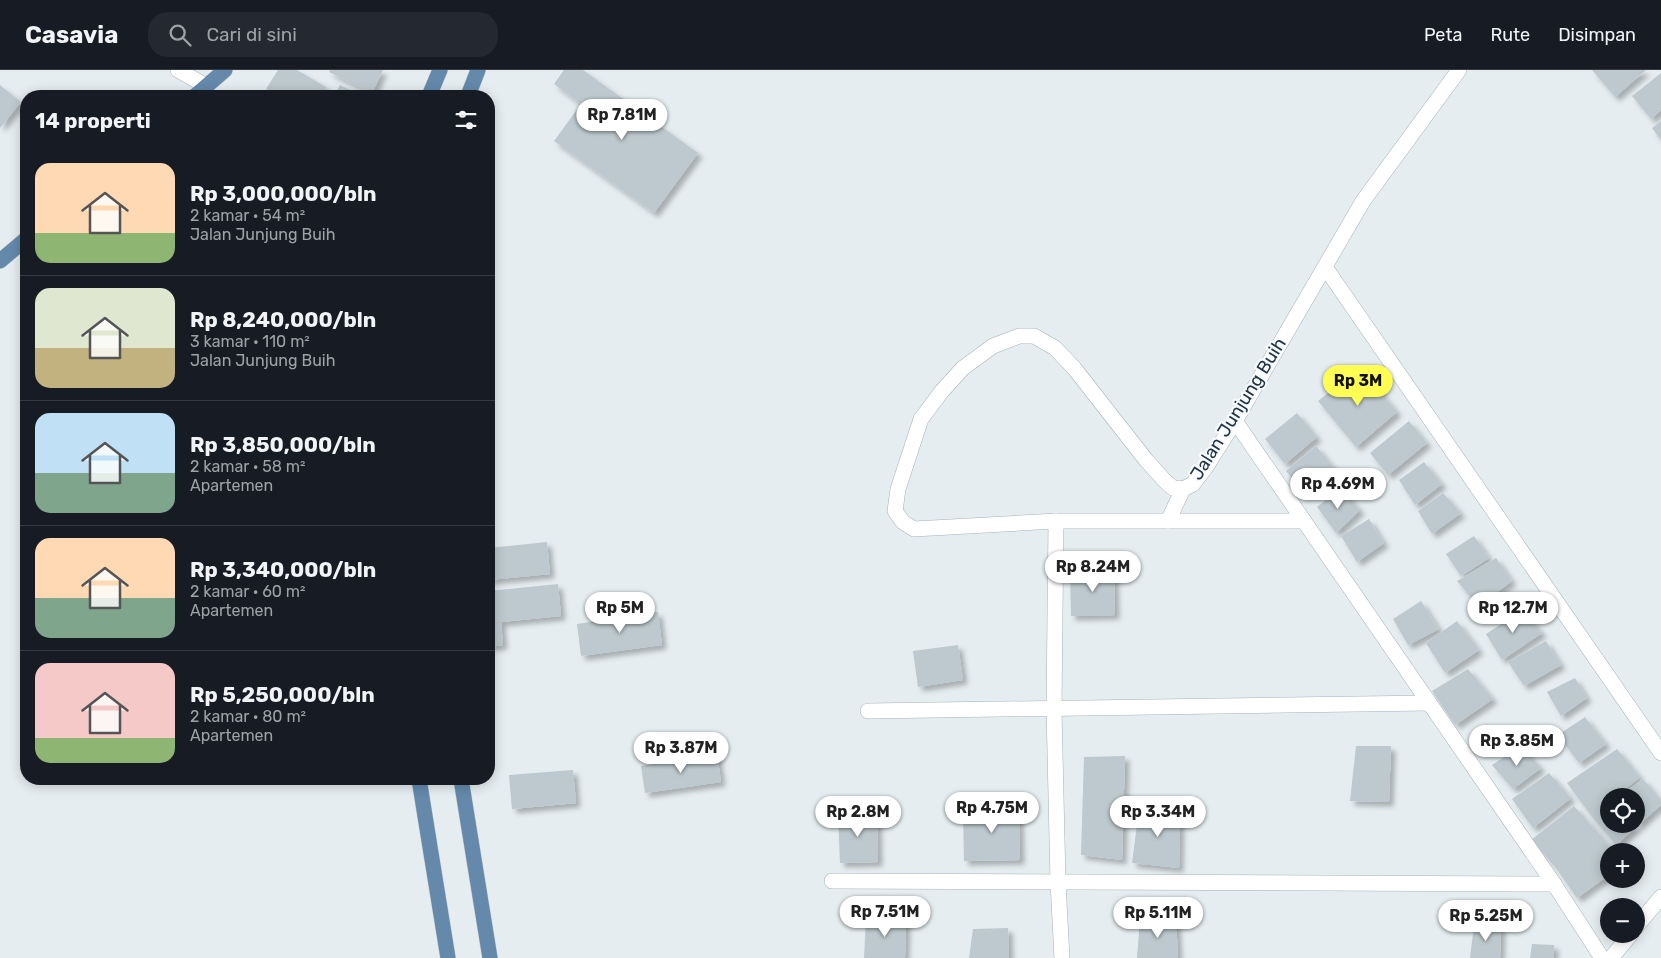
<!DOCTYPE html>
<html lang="id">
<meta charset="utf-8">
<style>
:root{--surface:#171b24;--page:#242831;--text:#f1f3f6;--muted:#9ea1a6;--line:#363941;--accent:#fffc54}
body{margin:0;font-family:Rubik,sans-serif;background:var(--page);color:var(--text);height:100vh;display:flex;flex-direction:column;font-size:19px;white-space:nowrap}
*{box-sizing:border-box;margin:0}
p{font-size:16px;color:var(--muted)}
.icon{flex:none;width:28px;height:28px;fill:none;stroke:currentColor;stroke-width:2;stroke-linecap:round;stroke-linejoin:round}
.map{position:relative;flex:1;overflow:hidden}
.drawer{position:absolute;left:20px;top:20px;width:475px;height:695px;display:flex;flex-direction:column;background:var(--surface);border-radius:20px;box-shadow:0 2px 12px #0003}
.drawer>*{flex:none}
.controls{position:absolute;left:1600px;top:718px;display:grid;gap:10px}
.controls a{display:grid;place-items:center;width:45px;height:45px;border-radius:50%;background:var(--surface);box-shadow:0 2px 12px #0003;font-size:25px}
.price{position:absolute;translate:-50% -42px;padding:0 11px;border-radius:18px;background:#fff;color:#222;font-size:16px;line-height:32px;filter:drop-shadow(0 1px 2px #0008)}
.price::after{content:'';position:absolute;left:50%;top:30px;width:15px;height:11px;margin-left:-8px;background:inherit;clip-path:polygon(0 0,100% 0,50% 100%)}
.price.on{background:var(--accent);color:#111}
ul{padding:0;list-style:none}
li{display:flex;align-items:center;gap:15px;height:125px;padding:0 15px}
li+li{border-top:1px solid var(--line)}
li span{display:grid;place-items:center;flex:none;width:140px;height:100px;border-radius:15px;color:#555}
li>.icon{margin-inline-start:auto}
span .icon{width:60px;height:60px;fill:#fffc;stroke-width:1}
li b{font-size:21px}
h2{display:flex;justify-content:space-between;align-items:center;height:60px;padding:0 15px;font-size:21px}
header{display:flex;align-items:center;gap:30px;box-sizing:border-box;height:70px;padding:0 25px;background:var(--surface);border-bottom:1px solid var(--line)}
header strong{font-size:24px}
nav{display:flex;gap:28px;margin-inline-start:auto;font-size:18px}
.search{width:350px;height:45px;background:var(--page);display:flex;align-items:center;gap:12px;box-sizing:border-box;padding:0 18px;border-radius:20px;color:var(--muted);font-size:19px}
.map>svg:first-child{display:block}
.building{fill:#bdc9ce;filter:url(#shadow)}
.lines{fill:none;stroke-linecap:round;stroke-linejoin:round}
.minor-casing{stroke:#a6b2b9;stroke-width:16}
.major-casing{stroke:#c5cacf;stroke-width:16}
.minor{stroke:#fff;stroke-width:15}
.major{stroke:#6489ab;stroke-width:15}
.labels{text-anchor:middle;stroke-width:4.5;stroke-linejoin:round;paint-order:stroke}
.street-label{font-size:18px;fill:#213445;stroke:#f6fafb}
</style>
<header>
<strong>Casavia</strong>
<div class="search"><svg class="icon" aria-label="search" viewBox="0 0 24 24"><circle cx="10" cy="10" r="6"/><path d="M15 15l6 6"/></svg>Cari di sini</div>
<nav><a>Peta</a><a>Rute</a><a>Disimpan</a></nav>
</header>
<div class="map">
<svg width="1661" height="888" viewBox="0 0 1661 888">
<defs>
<filter id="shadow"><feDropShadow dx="4.5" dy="4.5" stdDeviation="2.5" flood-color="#0004"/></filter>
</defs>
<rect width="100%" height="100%" fill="#e5edf0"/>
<g class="building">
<path d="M 278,0 L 297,0 L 326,17 L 321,26 L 277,26 L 266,19 Z"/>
<path d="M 330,0 L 383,0 L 372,23 L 329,2 Z"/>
<path d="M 564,0 L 583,0 L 698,83 L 654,143 L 554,71 L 581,34 L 554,14 Z"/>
<path d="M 1592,0 L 1646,0 L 1615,27 Z"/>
<path d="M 1661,3 L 1661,40 L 1651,49 L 1632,26 Z"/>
<path d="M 0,15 L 21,32 L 0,58 Z"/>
<path d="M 340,15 L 363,26 L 334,26 Z"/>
<path d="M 1661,51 L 1661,70 L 1652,58 Z"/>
<path d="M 1360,297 L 1397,342 L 1356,377 L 1318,331 Z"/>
<path d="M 1297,343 L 1317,367 L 1285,394 L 1265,369 Z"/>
<path d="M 1409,351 L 1427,373 L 1388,405 L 1370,383 Z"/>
<path d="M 1316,376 L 1335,399 L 1305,424 L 1286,401 Z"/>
<path d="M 1424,392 L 1442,414 L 1415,435 L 1399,410 Z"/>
<path d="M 1341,418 L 1360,440 L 1336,463 L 1317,437 Z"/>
<path d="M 1443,423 L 1461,443 L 1432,464 L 1418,441 Z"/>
<path d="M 1369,449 L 1384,473 L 1357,492 L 1341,466 Z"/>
<path d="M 1474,466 L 1489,488 L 1461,506 L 1446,484 Z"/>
<path d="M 547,472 L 550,504 L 489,510 L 489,478 Z"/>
<path d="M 1496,488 L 1512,511 L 1478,536 L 1457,511 Z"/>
<path d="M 1114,499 L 1115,545 L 1071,546 L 1070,501 Z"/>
<path d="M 558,514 L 561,546 L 501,552 L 503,575 L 489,577 L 489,521 Z"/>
<path d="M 1421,531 L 1439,559 L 1408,575 L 1393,549 Z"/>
<path d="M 1523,540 L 1542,563 L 1502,590 L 1486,564 Z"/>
<path d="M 658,542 L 662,575 L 581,586 L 577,554 Z"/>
<path d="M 1457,551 L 1479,580 L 1445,603 L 1426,573 Z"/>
<path d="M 1546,571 L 1561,595 L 1524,616 L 1508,592 Z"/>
<path d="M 958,575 L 963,610 L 918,617 L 913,581 Z"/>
<path d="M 1468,599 L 1493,629 L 1455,655 L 1432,621 Z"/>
<path d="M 1575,608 L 1587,628 L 1561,646 L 1547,622 Z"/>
<path d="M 1585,647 L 1606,674 L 1579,693 L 1558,665 Z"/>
<path d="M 1356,676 L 1391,676 L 1389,732 L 1350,731 Z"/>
<path d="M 1521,676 L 1541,698 L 1513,719 L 1492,695 Z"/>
<path d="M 1617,679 L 1640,707 L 1617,726 L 1609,726 L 1609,733 L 1599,742 L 1609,735 L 1609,754 L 1636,754 L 1636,726 L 1620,726 L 1643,709 L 1661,730 L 1661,735 L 1616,775 L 1592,747 L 1567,713 Z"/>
<path d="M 717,684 L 721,712 L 645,723 L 641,696 Z"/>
<path d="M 1125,686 L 1122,790 L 1081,785 L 1084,687 Z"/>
<path d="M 573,700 L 576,733 L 512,739 L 509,705 Z"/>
<path d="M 1549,703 L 1571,728 L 1533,758 L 1512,729 Z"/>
<path d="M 1574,736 L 1602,767 L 1612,781 L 1609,781 L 1609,805 L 1577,828 L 1556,798 L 1531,770 Z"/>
<path d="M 1019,737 L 1020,790 L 964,791 L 963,739 Z"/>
<path d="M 1139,739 L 1180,740 L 1179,798 L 1132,793 Z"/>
<path d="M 877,744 L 878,792 L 840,793 L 838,745 Z"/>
<path d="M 866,848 L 906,848 L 905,888 L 864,888 Z"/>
<path d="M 1176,848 L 1178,888 L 1137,888 L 1140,849 Z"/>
<path d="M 1474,855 L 1501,856 L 1500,888 L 1470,888 Z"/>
<path d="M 1008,858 L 1009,888 L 969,888 L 973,859 Z"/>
<path d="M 1532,874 L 1554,875 L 1554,888 L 1530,888 Z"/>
</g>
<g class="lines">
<defs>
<g id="minor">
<path d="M 178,0 L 206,16"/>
<path d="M 1325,197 L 1661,683"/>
<path d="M 1235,351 L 1554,814 L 1602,888"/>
<path d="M 1056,451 L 1054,639 L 1058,812 L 1062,888"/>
<path d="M 1168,451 L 1183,419"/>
<path d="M 1304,451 L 1056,451 L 914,459 L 903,452 L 895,441 L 898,419 L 921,349 L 942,321 L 963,298 L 993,276 L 1019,266 L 1034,266 L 1055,278 L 1074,298 L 1146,390 L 1165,411 L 1173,418 L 1183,419 L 1193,414 L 1206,397 L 1235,351 L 1363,131 L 1459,0"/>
<path d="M 868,641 L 1429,633"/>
<path d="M 832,811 L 1554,814"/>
<path d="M 1636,857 L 1661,827"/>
<path d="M 1611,888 L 1631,864"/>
</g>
<g id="major">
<path d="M 195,26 L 225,0"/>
<path d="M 429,26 L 440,0"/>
<path d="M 468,26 L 478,0"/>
<path d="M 0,191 L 26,169"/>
<path d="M 419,709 L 448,888"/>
<path d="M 461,709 L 490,888"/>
</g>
</defs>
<use href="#minor" class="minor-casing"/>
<use href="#major" class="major-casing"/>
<use href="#minor" class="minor"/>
<use href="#major" class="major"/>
</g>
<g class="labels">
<g class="street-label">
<text transform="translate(1238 339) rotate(-58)" y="6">Jalan Junjung Buih</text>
</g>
</g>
</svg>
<div class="controls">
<a><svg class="icon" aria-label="locate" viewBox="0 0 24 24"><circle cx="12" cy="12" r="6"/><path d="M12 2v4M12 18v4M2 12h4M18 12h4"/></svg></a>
<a>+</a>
<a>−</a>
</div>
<b class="price" style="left:622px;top:71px">Rp 7.81M</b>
<b class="price on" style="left:1358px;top:337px">Rp 3M</b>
<b class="price" style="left:1338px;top:440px">Rp 4.69M</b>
<b class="price" style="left:1093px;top:523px">Rp 8.24M</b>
<b class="price" style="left:620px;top:564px">Rp 5M</b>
<b class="price" style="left:1513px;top:564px">Rp 12.7M</b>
<b class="price" style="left:1517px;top:697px">Rp 3.85M</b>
<b class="price" style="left:681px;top:704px">Rp 3.87M</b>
<b class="price" style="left:992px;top:764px">Rp 4.75M</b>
<b class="price" style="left:858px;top:768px">Rp 2.8M</b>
<b class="price" style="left:1158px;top:768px">Rp 3.34M</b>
<b class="price" style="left:885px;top:868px">Rp 7.51M</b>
<b class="price" style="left:1158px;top:869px">Rp 5.11M</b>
<b class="price" style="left:1486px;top:872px">Rp 5.25M</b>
<section class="drawer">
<h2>14 properti<svg class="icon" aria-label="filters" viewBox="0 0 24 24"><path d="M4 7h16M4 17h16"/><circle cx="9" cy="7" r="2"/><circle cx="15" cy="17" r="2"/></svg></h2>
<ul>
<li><span style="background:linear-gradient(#ffd9b3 70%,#8fb573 0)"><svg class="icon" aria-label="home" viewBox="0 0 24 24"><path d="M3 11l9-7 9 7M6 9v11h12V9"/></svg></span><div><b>Rp 3,000,000/bln</b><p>2 kamar · 54 m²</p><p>Jalan Junjung Buih</p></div></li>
<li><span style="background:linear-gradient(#dfe7d0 60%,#c2b280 0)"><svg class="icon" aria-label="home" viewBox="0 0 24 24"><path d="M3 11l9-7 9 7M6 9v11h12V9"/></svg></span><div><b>Rp 8,240,000/bln</b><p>3 kamar · 110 m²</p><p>Jalan Junjung Buih</p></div></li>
<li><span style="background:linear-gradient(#bfe0f5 60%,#7fa58c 0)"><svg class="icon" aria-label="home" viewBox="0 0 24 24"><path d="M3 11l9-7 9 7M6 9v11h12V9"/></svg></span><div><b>Rp 3,850,000/bln</b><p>2 kamar · 58 m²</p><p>Apartemen</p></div></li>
<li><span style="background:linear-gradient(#ffd9b3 60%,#7fa58c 0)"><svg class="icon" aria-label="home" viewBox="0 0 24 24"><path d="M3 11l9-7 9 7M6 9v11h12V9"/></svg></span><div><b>Rp 3,340,000/bln</b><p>2 kamar · 60 m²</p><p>Apartemen</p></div></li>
<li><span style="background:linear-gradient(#f6c9c9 75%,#8fb573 0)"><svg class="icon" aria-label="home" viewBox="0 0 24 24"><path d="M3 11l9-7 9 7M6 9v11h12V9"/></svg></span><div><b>Rp 5,250,000/bln</b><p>2 kamar · 80 m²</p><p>Apartemen</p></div></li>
</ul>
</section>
</div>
